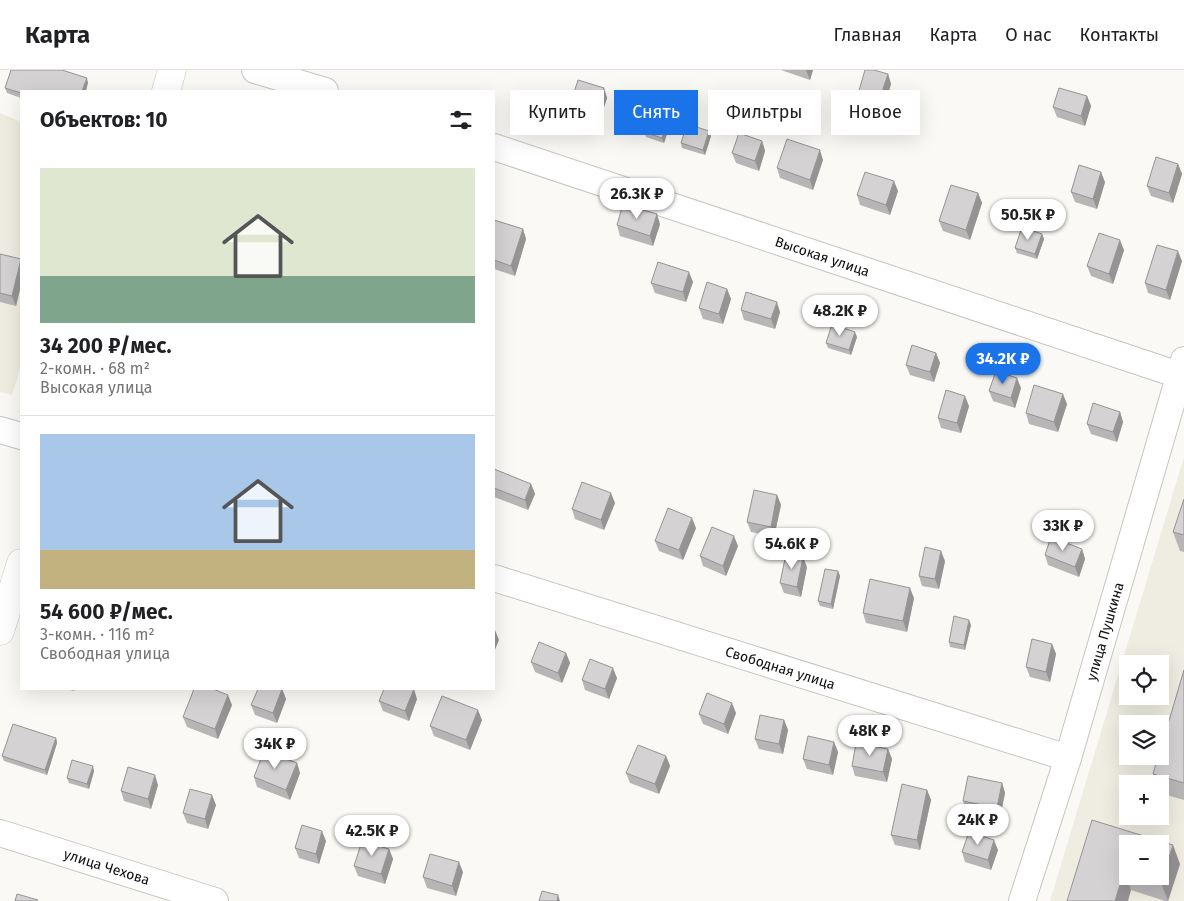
<!DOCTYPE html>
<html lang="ru">
<meta charset="utf-8">
<style>
:root{--surface:#fff;--page:#f6f6f6;--text:#202124;--muted:#757577;--line:#e0e0e0;--accent:#1a73e8}
body{margin:0;font-family:"Fira Sans",sans-serif;background:var(--page);color:var(--text);height:100vh;display:flex;flex-direction:column;font-size:19px;white-space:nowrap}
*{box-sizing:border-box;margin:0}
p{font-size:16px;color:var(--muted)}
.icon{flex:none;width:28px;height:28px;fill:none;stroke:currentColor;stroke-width:2;stroke-linecap:round;stroke-linejoin:round}
.map{position:relative;flex:1;overflow:hidden}
.panel{position:absolute;left:20px;top:20px;width:475px;height:600px;display:flex;flex-direction:column;background:var(--surface);border-radius:0px;box-shadow:0 5px 20px #0002}
.panel>*{flex:none}
.top-card{position:absolute;left:510px;top:20px;width:475px;height:45px;display:flex;gap:10px}
.tools{position:absolute;left:1119px;top:585px;display:grid;gap:10px}
.tools a{display:grid;place-items:center;width:50px;height:50px;border-radius:0px;background:var(--surface);box-shadow:0 5px 20px #0002;font-size:25px}
.price{position:absolute;translate:-50% -42px;padding:0 11px;border-radius:18px;background:#fff;color:#222;font-size:16px;line-height:32px;filter:drop-shadow(0 1px 2px #0008)}
.price::after{content:'';position:absolute;left:50%;top:30px;width:15px;height:11px;margin-left:-8px;background:inherit;clip-path:polygon(0 0,100% 0,50% 100%)}
.price.current{background:var(--accent);color:#fff}
ul{padding:0;list-style:none}
li{display:grid;align-content:center;gap:10px;height:265px;padding:0 20px}
li+li{border-top:1px solid var(--line)}
li span{display:grid;place-items:center;height:155px;border-radius:0px;color:#555}
li>.icon{margin-inline-start:auto}
span .icon{width:90px;height:90px;fill:#fffc;stroke-width:1}
li b{font-size:21px}
h2{display:flex;justify-content:space-between;align-items:center;height:60px;padding:0 20px;font-size:21px}
.tag{padding:0 18px;border-radius:0px;background:var(--surface);box-shadow:0 5px 20px #0002;font-size:18px;line-height:45px}
.tag.current{background:var(--accent);color:#fff}
header{display:flex;align-items:center;gap:30px;box-sizing:border-box;height:70px;padding:0 25px;background:var(--surface);border-bottom:1px solid var(--line)}
header strong{font-size:24px}
nav{display:flex;gap:28px;margin-inline-start:auto;font-size:18px}
.map>svg:first-child{display:block}
.built{fill:#efece1;fill-rule:evenodd}
.lines{fill:none;stroke-linecap:round;stroke-linejoin:round}
.minor-casing{stroke:#c5c5c1;stroke-width:28}
.major-casing{stroke:#c5c5c1;stroke-width:29}
.minor{stroke:#fff;stroke-width:26}
.major{stroke:#fff;stroke-width:28}
.wall{fill:#b7b5b6;fill-rule:evenodd}
.shaded-wall{fill:#959394}
.building{fill:#d5d2d4;stroke:#959394}
.labels{text-anchor:middle;stroke-width:4;stroke-linejoin:round;paint-order:stroke}
.street-label{font-size:14px;fill:#0e0e0d;stroke:#fff}
</style>
<header>
<strong>Карта</strong>
<nav><a>Главная</a><a>Карта</a><a>О нас</a><a>Контакты</a></nav>
</header>
<div class="map">
<svg width="1184" height="831" viewBox="0 0 1184 831">
<rect width="100%" height="100%" fill="#faf9f5"/>
<g class="built">
<path d="M 0,43 L 21,52 L 21,296 L 12,325 L 0,322 Z"/>
<path d="M 1184,387 L 1184,831 L 1050,831 ZM 1128,594 L 1160,594 L 1160,626 L 1128,626 ZM 1128,654 L 1160,654 L 1160,686 L 1128,686 ZM 1128,714 L 1160,714 L 1160,746 L 1128,746 ZM 1128,774 L 1160,774 L 1160,806 L 1128,806 Z"/>
</g>
<g class="lines">
<defs>
<g id="minor">
<path d="M 255,0 L 325,21"/>
<path id="s1" d="M 494,77 L 1179,305"/>
<path d="M 0,360 L 21,366"/>
<path id="s2" d="M 494,508 L 1068,688"/>
<path id="s3" d="M 0,763 L 215,831"/>
<path id="s4" d="M 1022,831 L 1068,688 L 1184,290"/>
</g>
<g id="major">
<path d="M 166,21 L 172,0"/>
<path d="M 0,561 L 21,493"/>
</g>
</defs>
<use href="#minor" class="minor-casing"/>
<use href="#major" class="major-casing"/>
<use href="#minor" class="minor"/>
<use href="#major" class="major"/>
</g>
<g class="wall">
<path d="M 781,0 L 813,0 L 810,10 Z"/>
<path d="M 888,4 L 891,14 L 883,41 L 861,34 L 858,24 Z"/>
<path d="M 88,13 L 21,21 L 21,28 L 7,23 L 5,18 Z"/>
<path d="M 604,18 L 607,28 L 598,56 L 573,48 L 569,38 Z"/>
<path d="M 1087,26 L 1091,36 L 1085,56 L 1057,47 L 1053,37 Z"/>
<path d="M 669,47 L 671,52 L 664,73 L 646,67 L 644,62 Z"/>
<path d="M 709,61 L 711,66 L 705,85 L 682,78 L 681,73 Z"/>
<path d="M 762,71 L 765,81 L 759,101 L 736,93 L 732,83 Z"/>
<path d="M 823,90 L 813,120 L 780,108 L 777,98 Z"/>
<path d="M 1178,94 L 1182,104 L 1173,133 L 1151,126 L 1147,116 Z"/>
<path d="M 1105,112 L 1097,139 L 1075,132 L 1071,122 Z"/>
<path d="M 898,121 L 890,145 L 860,135 L 857,125 Z"/>
<path d="M 978,123 L 982,133 L 970,170 L 943,161 L 939,151 Z"/>
<path d="M 494,150 L 523,159 L 526,169 L 515,206 L 494,199 Z"/>
<path d="M 660,154 L 653,176 L 620,166 L 617,155 Z"/>
<path d="M 1042,164 L 1044,169 L 1037,189 L 1017,183 L 1015,178 Z"/>
<path d="M 1124,180 L 1113,214 L 1091,206 L 1087,196 Z"/>
<path d="M 0,184 L 21,192 L 21,215 L 16,236 L 0,232 Z"/>
<path d="M 1182,191 L 1170,230 L 1148,223 L 1145,213 Z"/>
<path d="M 693,212 L 686,232 L 655,223 L 651,213 Z"/>
<path d="M 727,219 L 731,229 L 723,254 L 703,249 L 699,238 Z"/>
<path d="M 741,240 L 780,242 L 775,259 L 744,250 Z"/>
<path d="M 857,267 L 851,285 L 828,278 L 826,273 Z"/>
<path d="M 936,283 L 940,293 L 934,312 L 910,305 L 906,295 Z"/>
<path d="M 1021,318 L 1015,338 L 993,331 L 989,321 Z"/>
<path d="M 1067,334 L 1058,362 L 1029,354 L 1026,343 Z"/>
<path d="M 969,336 L 961,363 L 941,358 L 938,348 Z"/>
<path d="M 1120,342 L 1123,352 L 1117,372 L 1091,364 L 1087,354 Z"/>
<path d="M 494,399 L 531,414 L 535,424 L 528,440 L 494,427 Z"/>
<path d="M 777,425 L 781,435 L 774,467 L 751,462 L 747,452 Z"/>
<path d="M 1184,429 L 1184,482 L 1180,481 L 1173,462 Z"/>
<path d="M 615,433 L 604,460 L 575,449 L 572,439 Z"/>
<path d="M 696,458 L 683,490 L 659,481 L 655,471 Z"/>
<path d="M 738,476 L 726,506 L 703,496 L 700,486 Z"/>
<path d="M 1082,479 L 1085,489 L 1079,507 L 1048,495 L 1045,485 Z"/>
<path d="M 945,491 L 939,519 L 922,516 L 919,506 Z"/>
<path d="M 807,497 L 801,527 L 784,523 L 780,513 Z"/>
<path d="M 838,501 L 840,506 L 833,539 L 820,536 L 818,531 Z"/>
<path d="M 914,528 L 907,562 L 866,553 L 863,543 Z"/>
<path d="M 971,555 L 965,580 L 950,577 L 949,572 Z"/>
<path d="M 1052,574 L 1056,584 L 1050,612 L 1030,607 L 1026,597 Z"/>
<path d="M 566,583 L 570,593 L 562,613 L 535,602 L 531,592 Z"/>
<path d="M 1184,600 L 1184,730 L 1160,723 L 1160,714 L 1157,714 L 1153,704 Z"/>
<path d="M 617,608 L 609,629 L 585,620 L 582,610 Z"/>
<path d="M 66,619 L 75,619 L 74,621 Z"/>
<path d="M 282,619 L 286,629 L 277,653 L 255,645 L 251,635 Z"/>
<path d="M 417,629 L 409,651 L 383,641 L 379,631 Z"/>
<path d="M 232,635 L 218,669 L 187,657 L 183,647 Z"/>
<path d="M 736,643 L 728,664 L 703,654 L 699,644 Z"/>
<path d="M 482,650 L 470,680 L 434,666 L 430,656 Z"/>
<path d="M 784,650 L 788,660 L 783,684 L 759,679 L 755,669 Z"/>
<path d="M 56,668 L 57,673 L 47,705 L 4,691 L 2,686 Z"/>
<path d="M 834,672 L 838,682 L 833,705 L 807,699 L 803,689 Z"/>
<path d="M 888,679 L 892,689 L 887,712 L 855,706 L 852,696 Z"/>
<path d="M 666,686 L 670,696 L 659,724 L 630,713 L 626,703 Z"/>
<path d="M 297,693 L 300,703 L 290,730 L 257,717 L 254,707 Z"/>
<path d="M 94,701 L 89,719 L 69,713 L 67,708 Z"/>
<path d="M 1002,713 L 1005,723 L 1000,748 L 966,741 L 963,731 Z"/>
<path d="M 158,715 L 151,739 L 124,731 L 121,721 Z"/>
<path d="M 927,720 L 931,730 L 920,780 L 895,775 L 891,765 Z"/>
<path d="M 216,735 L 208,759 L 187,753 L 183,743 Z"/>
<path d="M 1092,750 L 1180,794 L 1168,831 L 1165,831 L 1131,820 ZM 1128,774 L 1160,806 L 1128,806 Z"/>
<path d="M 326,771 L 319,794 L 299,788 L 295,778 Z"/>
<path d="M 389,779 L 393,789 L 385,814 L 358,806 L 354,796 Z"/>
<path d="M 998,780 L 991,800 L 965,792 L 962,782 Z"/>
<path d="M 463,802 L 456,826 L 427,818 L 423,807 Z"/>
</g>
<g class="shaded-wall">
<path d="M 806,0 L 813,0 L 810,10 Z"/>
<path d="M 888,4 L 891,14 L 883,41 L 879,31 Z"/>
<path d="M 87,8 L 88,13 L 86,21 L 82,21 Z"/>
<path d="M 604,18 L 607,28 L 598,56 L 594,46 Z"/>
<path d="M 1087,26 L 1091,36 L 1085,56 L 1081,46 Z"/>
<path d="M 669,47 L 671,52 L 664,73 L 662,68 Z"/>
<path d="M 709,61 L 711,66 L 705,85 L 703,80 Z"/>
<path d="M 762,71 L 765,81 L 759,101 L 755,91 Z"/>
<path d="M 820,80 L 823,90 L 813,120 L 810,110 Z"/>
<path d="M 1178,94 L 1182,104 L 1173,133 L 1169,123 Z"/>
<path d="M 1101,102 L 1105,112 L 1097,139 L 1093,129 Z"/>
<path d="M 894,111 L 898,121 L 890,145 L 886,135 Z"/>
<path d="M 978,123 L 982,133 L 970,170 L 966,160 Z"/>
<path d="M 657,144 L 660,154 L 653,176 L 650,166 Z"/>
<path d="M 523,159 L 526,169 L 515,206 L 511,196 Z"/>
<path d="M 1042,164 L 1044,169 L 1037,189 L 1035,184 Z"/>
<path d="M 1120,170 L 1124,180 L 1113,214 L 1109,204 Z"/>
<path d="M 1178,181 L 1182,191 L 1170,230 L 1166,220 Z"/>
<path d="M 21,192 L 21,215 L 16,236 L 12,226 Z"/>
<path d="M 689,202 L 693,212 L 686,232 L 683,222 Z"/>
<path d="M 727,219 L 731,229 L 723,254 L 719,244 Z"/>
<path d="M 777,232 L 780,242 L 775,259 L 771,249 Z"/>
<path d="M 855,262 L 857,267 L 851,285 L 849,280 Z"/>
<path d="M 936,283 L 940,293 L 934,312 L 930,302 Z"/>
<path d="M 1017,308 L 1021,318 L 1015,338 L 1011,328 Z"/>
<path d="M 1063,324 L 1067,334 L 1058,362 L 1054,352 Z"/>
<path d="M 965,326 L 969,336 L 961,363 L 957,353 Z"/>
<path d="M 1120,342 L 1123,352 L 1117,372 L 1113,362 Z"/>
<path d="M 531,414 L 535,424 L 528,440 L 525,430 Z"/>
<path d="M 611,423 L 615,433 L 604,460 L 601,450 Z"/>
<path d="M 777,425 L 781,435 L 774,467 L 771,457 Z"/>
<path d="M 692,448 L 696,458 L 683,490 L 679,480 Z"/>
<path d="M 734,466 L 738,476 L 726,506 L 723,496 Z"/>
<path d="M 1082,479 L 1085,489 L 1079,507 L 1075,497 Z"/>
<path d="M 941,481 L 945,491 L 939,519 L 935,509 Z"/>
<path d="M 803,487 L 807,497 L 801,527 L 797,517 Z"/>
<path d="M 838,501 L 840,506 L 833,539 L 831,534 Z"/>
<path d="M 910,518 L 914,528 L 907,562 L 903,551 Z"/>
<path d="M 969,550 L 971,555 L 965,580 L 964,575 Z"/>
<path d="M 495,560 L 499,570 L 494,582 L 494,563 Z"/>
<path d="M 1052,574 L 1056,584 L 1050,612 L 1046,602 Z"/>
<path d="M 566,583 L 570,593 L 562,613 L 558,603 Z"/>
<path d="M 613,598 L 617,608 L 609,629 L 605,619 Z"/>
<path d="M 282,619 L 286,629 L 277,653 L 273,643 Z"/>
<path d="M 414,619 L 417,629 L 409,651 L 405,641 Z"/>
<path d="M 228,625 L 232,635 L 218,669 L 215,659 Z"/>
<path d="M 732,633 L 736,643 L 728,664 L 724,654 Z"/>
<path d="M 478,640 L 482,650 L 470,680 L 466,670 Z"/>
<path d="M 784,650 L 788,660 L 783,684 L 779,674 Z"/>
<path d="M 56,668 L 57,673 L 47,705 L 45,700 Z"/>
<path d="M 834,672 L 838,682 L 833,705 L 829,695 Z"/>
<path d="M 888,679 L 892,689 L 887,712 L 883,702 Z"/>
<path d="M 666,686 L 670,696 L 659,724 L 655,714 Z"/>
<path d="M 297,693 L 300,703 L 290,730 L 286,720 Z"/>
<path d="M 93,696 L 94,701 L 89,719 L 87,714 Z"/>
<path d="M 155,705 L 158,715 L 151,739 L 148,729 Z"/>
<path d="M 1002,713 L 1005,723 L 1000,748 L 997,738 Z"/>
<path d="M 927,720 L 931,730 L 920,780 L 917,770 Z"/>
<path d="M 212,725 L 216,735 L 208,759 L 205,749 Z"/>
<path d="M 322,761 L 326,771 L 319,794 L 316,784 Z"/>
<path d="M 994,770 L 998,780 L 991,800 L 988,790 Z"/>
<path d="M 1173,775 L 1180,794 L 1168,831 L 1161,813 Z"/>
<path d="M 389,779 L 393,789 L 385,814 L 381,804 Z"/>
<path d="M 459,792 L 463,802 L 456,826 L 452,816 Z"/>
<path d="M 1124,801 L 1131,820 L 1128,831 L 1115,831 Z"/>
<path d="M 558,825 L 560,831 L 557,831 Z"/>
</g>
<g class="building">
<path d="M 11,0 L 62,0 L 87,8 L 82,21 L 21,21 L 21,23 L 5,18 Z"/>
<path d="M 865,0 L 874,0 L 888,4 L 879,31 L 858,24 Z"/>
<path d="M 578,10 L 604,18 L 594,46 L 569,38 Z"/>
<path d="M 1059,18 L 1087,26 L 1081,46 L 1053,37 Z"/>
<path d="M 651,41 L 669,47 L 662,68 L 644,62 Z"/>
<path d="M 687,54 L 709,61 L 703,80 L 681,73 Z"/>
<path d="M 739,63 L 762,71 L 755,91 L 732,83 Z"/>
<path d="M 787,69 L 820,80 L 810,110 L 777,98 Z"/>
<path d="M 1156,87 L 1178,94 L 1169,123 L 1147,116 Z"/>
<path d="M 1079,95 L 1101,102 L 1093,129 L 1071,122 Z"/>
<path d="M 865,102 L 894,111 L 886,135 L 857,125 Z"/>
<path d="M 951,115 L 978,123 L 966,160 L 939,151 Z"/>
<path d="M 623,134 L 657,144 L 650,166 L 617,155 Z"/>
<path d="M 494,150 L 523,159 L 511,196 L 494,190 Z"/>
<path d="M 1022,157 L 1042,164 L 1035,184 L 1015,178 Z"/>
<path d="M 1099,163 L 1120,170 L 1109,204 L 1087,196 Z"/>
<path d="M 1157,175 L 1178,181 L 1166,220 L 1145,213 Z"/>
<path d="M 0,184 L 21,189 L 12,226 L 0,223 Z"/>
<path d="M 658,192 L 689,202 L 683,222 L 651,213 Z"/>
<path d="M 707,212 L 727,219 L 719,244 L 699,238 Z"/>
<path d="M 746,222 L 777,232 L 771,249 L 741,240 Z"/>
<path d="M 832,254 L 855,262 L 849,280 L 826,273 Z"/>
<path d="M 912,275 L 936,283 L 930,302 L 906,295 Z"/>
<path d="M 996,301 L 1017,308 L 1011,328 L 989,321 Z"/>
<path d="M 1034,315 L 1063,324 L 1054,352 L 1026,343 Z"/>
<path d="M 946,320 L 965,326 L 957,353 L 938,348 Z"/>
<path d="M 1093,333 L 1120,342 L 1113,362 L 1087,354 Z"/>
<path d="M 494,399 L 531,414 L 525,430 L 494,418 Z"/>
<path d="M 582,412 L 611,423 L 601,450 L 572,439 Z"/>
<path d="M 754,420 L 777,425 L 771,457 L 747,452 Z"/>
<path d="M 1184,429 L 1184,465 L 1173,462 Z"/>
<path d="M 668,438 L 692,448 L 679,480 L 655,471 Z"/>
<path d="M 712,457 L 734,466 L 723,496 L 700,486 Z"/>
<path d="M 1051,467 L 1082,479 L 1075,497 L 1045,485 Z"/>
<path d="M 925,477 L 941,481 L 935,509 L 919,506 Z"/>
<path d="M 786,484 L 803,487 L 797,517 L 780,513 Z"/>
<path d="M 825,499 L 838,501 L 831,534 L 818,531 Z"/>
<path d="M 870,509 L 910,518 L 903,551 L 863,543 Z"/>
<path d="M 954,546 L 969,550 L 964,575 L 949,572 Z"/>
<path d="M 1032,569 L 1052,574 L 1046,602 L 1026,597 Z"/>
<path d="M 539,572 L 566,583 L 558,603 L 531,592 Z"/>
<path d="M 590,589 L 613,598 L 605,619 L 582,610 Z"/>
<path d="M 1184,600 L 1184,713 L 1153,704 L 1158,686 L 1160,686 L 1160,681 Z"/>
<path d="M 194,619 L 213,619 L 228,625 L 215,659 L 183,647 Z"/>
<path d="M 258,619 L 282,619 L 273,643 L 251,635 Z"/>
<path d="M 384,619 L 414,619 L 405,641 L 379,631 Z"/>
<path d="M 707,623 L 732,633 L 724,654 L 699,644 Z"/>
<path d="M 442,626 L 478,640 L 466,670 L 430,656 Z"/>
<path d="M 760,645 L 784,650 L 779,674 L 755,669 Z"/>
<path d="M 13,654 L 56,668 L 45,700 L 2,686 Z"/>
<path d="M 808,666 L 834,672 L 829,695 L 803,689 Z"/>
<path d="M 856,673 L 888,679 L 883,702 L 852,696 Z"/>
<path d="M 638,675 L 666,686 L 655,714 L 626,703 Z"/>
<path d="M 264,681 L 297,693 L 286,720 L 254,707 Z"/>
<path d="M 72,690 L 93,696 L 87,714 L 67,708 Z"/>
<path d="M 128,697 L 155,705 L 148,729 L 121,721 Z"/>
<path d="M 968,706 L 1002,713 L 997,738 L 963,731 Z"/>
<path d="M 902,714 L 927,720 L 917,770 L 891,765 Z"/>
<path d="M 190,719 L 212,725 L 205,749 L 183,743 Z"/>
<path d="M 1092,750 L 1173,775 L 1161,813 L 1140,806 L 1160,806 L 1160,774 L 1128,774 L 1128,802 L 1124,801 L 1115,831 L 1067,831 Z"/>
<path d="M 302,755 L 322,761 L 316,784 L 295,778 Z"/>
<path d="M 969,762 L 994,770 L 988,790 L 962,782 Z"/>
<path d="M 362,771 L 389,779 L 381,804 L 354,796 Z"/>
<path d="M 430,784 L 459,792 L 452,816 L 423,807 Z"/>
<path d="M 542,821 L 558,825 L 557,831 L 539,831 Z"/>
<path d="M 17,824 L 38,830 L 37,831 L 15,831 Z"/>
</g>
<g class="labels">
<g class="street-label">
<text dy="5" stroke="none"><textPath href="#s1" startOffset="346">Высокая улица</textPath></text>
<text dy="5" stroke="none"><textPath href="#s4" startOffset="282">улица Пушкина</textPath></text>
<text dy="5" stroke="none"><textPath href="#s2" startOffset="300">Свободная улица</textPath></text>
<text dy="5" stroke="none"><textPath href="#s3" startOffset="112">улица Чехова</textPath></text>
</g>
</g>
</svg>
<div class="tools">
<a><svg class="icon" aria-label="locate" viewBox="0 0 24 24"><circle cx="12" cy="12" r="6"/><path d="M12 2v4M12 18v4M2 12h4M18 12h4"/></svg></a>
<a><svg class="icon" aria-label="layers" viewBox="0 0 24 24"><path d="M12 4l9 5-9 5-9-5zM3 14l9 5 9-5"/></svg></a>
<a>+</a>
<a>−</a>
</div>
<b class="price" style="left:637px;top:150px">26.3K ₽</b>
<b class="price" style="left:1028px;top:171px">50.5K ₽</b>
<b class="price" style="left:840px;top:267px">48.2K ₽</b>
<b class="price current" style="left:1003px;top:315px">34.2K ₽</b>
<b class="price" style="left:1063px;top:482px">33K ₽</b>
<b class="price" style="left:792px;top:500px">54.6K ₽</b>
<b class="price" style="left:870px;top:687px">48K ₽</b>
<b class="price" style="left:275px;top:700px">34K ₽</b>
<b class="price" style="left:978px;top:776px">24K ₽</b>
<b class="price" style="left:372px;top:787px">42.5K ₽</b>
<div class="top-card">
<a class="tag">Купить</a>
<a class="tag current">Снять</a>
<a class="tag">Фильтры</a>
<a class="tag">Новое</a>
</div>
<section class="panel">
<h2>Объектов: 10<svg class="icon" aria-label="filters" viewBox="0 0 24 24"><path d="M4 7h16M4 17h16"/><circle cx="9" cy="7" r="2"/><circle cx="15" cy="17" r="2"/></svg></h2>
<ul>
<li><span style="background:linear-gradient(#dfe7d0 70%,#7fa58c 0)"><svg class="icon" aria-label="home" viewBox="0 0 24 24"><path d="M3 11l9-7 9 7M6 9v11h12V9"/></svg></span><div><b>34 200 ₽/мес.</b><p>2-комн. · 68 m²</p><p>Высокая улица</p></div></li>
<li><span style="background:linear-gradient(#a9c7e8 75%,#c2b280 0)"><svg class="icon" aria-label="home" viewBox="0 0 24 24"><path d="M3 11l9-7 9 7M6 9v11h12V9"/></svg></span><div><b>54 600 ₽/мес.</b><p>3-комн. · 116 m²</p><p>Свободная улица</p></div></li>
</ul>
</section>
</div>
